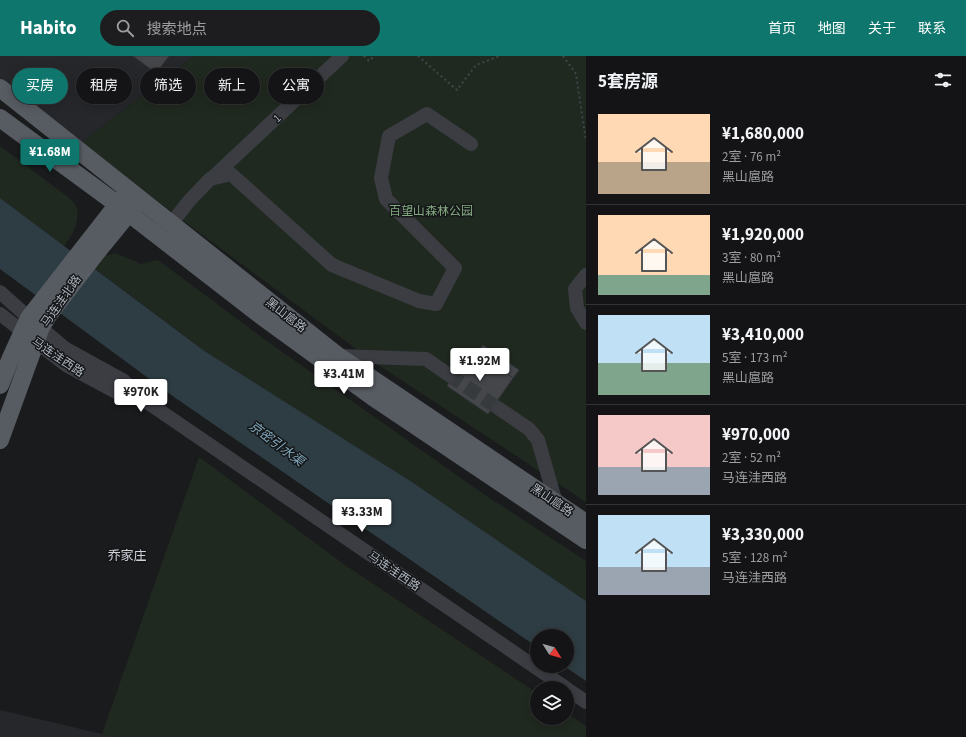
<!DOCTYPE html>
<html lang="zh">
<meta charset="utf-8">
<style>
:root{--surface:#141416;--page:#1d1d1f;--text:#f1f3f6;--muted:#9d9ea1;--line:#333335;--accent:#0f766e}
body{margin:0;font-family:"Source Sans 3","Noto Sans SC",sans-serif;background:var(--page);color:var(--text);height:100vh;display:flex;flex-direction:column;font-size:15px;white-space:nowrap}
*{box-sizing:border-box;margin:0}
p{font-size:13px;color:var(--muted)}
.icon{flex:none;width:22px;height:22px;fill:none;stroke:currentColor;stroke-width:2;stroke-linecap:round;stroke-linejoin:round}
.map{position:relative;flex:1;overflow:hidden}
.side{display:flex;flex-direction:column;background:var(--surface);width:380px}
.side>*{flex:none}
.hud{position:absolute;left:12px;top:12px;width:380px;height:36px;display:flex;gap:8px}
.needle{width:26px;rotate:127deg}
.tools{position:absolute;left:530px;top:573px;display:grid;gap:8px}
.tools a{display:grid;place-items:center;width:44px;height:44px;border-radius:50%;background:var(--surface);box-shadow:0 2px 10px #0003,0 0 0 1px var(--line);font-size:20px}
.price{position:absolute;translate:-50% -34px;padding:0 9px;border-radius:4px;background:#fff;color:#222;font-size:13px;line-height:26px;filter:drop-shadow(0 1px 2px #0008)}
.price::after{content:'';position:absolute;left:50%;top:24px;width:12px;height:9px;margin-left:-6px;background:inherit;clip-path:polygon(0 0,100% 0,50% 100%)}
.price.selected{background:var(--accent);color:#fff}
ul{padding:0;list-style:none}
li{display:flex;align-items:center;gap:12px;height:100px;padding:0 12px}
li+li{border-top:1px solid var(--line)}
li span{display:grid;place-items:center;flex:none;width:112px;height:80px;border-radius:0px;color:#555}
li>.icon{margin-inline-start:auto}
span .icon{width:48px;height:48px;fill:#fffc;stroke-width:1}
li b{font-size:17px}
h2{display:flex;justify-content:space-between;align-items:center;height:48px;padding:0 12px;font-size:17px}
.tag{padding:0 14px;border-radius:18px;background:var(--surface);box-shadow:0 2px 10px #0003,0 0 0 1px var(--line);font-size:14px;line-height:36px}
.tag.selected{background:var(--accent);color:#fff}
header{display:flex;align-items:center;gap:24px;box-sizing:border-box;height:56px;padding:0 20px;background:var(--accent);color:#fff}
header strong{font-size:19px}
nav{display:flex;gap:22px;margin-inline-start:auto;font-size:14px}
.search{width:280px;height:36px;background:var(--page);display:flex;align-items:center;gap:10px;box-sizing:border-box;padding:0 14px;border-radius:22px;color:var(--muted);font-size:15px}
main{display:flex;flex:1;min-height:0}
.map>svg:first-child{display:block}
.built{fill:#26272b}
.green{fill:#202920}
.water{fill:#2e3d43}
.building{fill:#44464a;stroke:#34353a}
.lines{fill:none;stroke-linecap:round;stroke-linejoin:round}
.minor-tunnel{stroke:#373a3d;stroke-width:14;stroke-dasharray:14 7;stroke-linecap:butt}
.path{stroke:#41454a;stroke-width:2;stroke-dasharray:2 3;stroke-linecap:butt}
.minor{stroke:#3b3d43;stroke-width:14}
.major{stroke:#575b62;stroke-width:18}
.labels{text-anchor:middle;stroke-width:3;stroke-linejoin:round;paint-order:stroke}
.street-label{font-size:12px;fill:#acb4be;stroke:#151618}
.park-label{font-size:12px;fill:#84ab81;stroke:#151618}
.water-label{font-size:13px;font-style:italic;fill:#80a8bc;stroke:#151618}
.neighbourhood-label{font-size:13px;fill:#ced2d9;stroke:#151618}
</style>
<header>
<strong>Habito</strong>
<div class="search"><svg class="icon" aria-label="search" viewBox="0 0 24 24"><circle cx="10" cy="10" r="6"/><path d="M15 15l6 6"/></svg>搜索地点</div>
<nav><a>首页</a><a>地图</a><a>关于</a><a>联系</a></nav>
</header>
<main>
<div class="map">
<svg width="586" height="681" viewBox="0 0 586 681">
<rect width="100%" height="100%" fill="#1a1b1d"/>
<g class="built">
<path d="M 0,0 L 194,0 L 82,86 L 0,24 Z"/>
<path d="M 0,654 L 102,678 L 115,681 L 0,681 Z"/>
</g>
<g class="green">
<path d="M 194,0 L 586,0 L 586,446 L 371,304 L 177,160 L 82,86 Z"/>
<path d="M 0,90 L 68,141 C 70,143 73,145 75,148 C 82,162 73,179 64,190 L 0,142 Z"/>
<path d="M 115,197 L 141,208 L 158,204 L 264,283 L 482,437 L 586,505 L 586,545 L 412,426 L 203,294 L 94,212 L 104,200 Z"/>
<path d="M 199,401 L 345,509 L 537,637 L 537,662 L 567,662 L 567,657 L 586,670 L 586,681 L 115,681 L 102,678 Z"/>
</g>
<path class="water" d="M 0,142 L 203,294 L 412,426 L 586,545 L 586,625 L 564,610 L 567,610 L 567,580 L 537,580 L 537,591 L 174,341 L 0,213 Z"/>
<g class="building">
<path d="M 133,0 L 169,0 L 156,17 Z"/>
<path d="M 483,289 L 519,314 L 513,322 L 477,298 Z"/>
<path d="M 472,294 L 513,322 L 488,358 L 447,330 Z"/>
</g>
<g class="lines">
<path class="minor-tunnel" d="M 449,319 L 498,352"/>
<g class="path">
<path d="M 364,0 L 369,5 L 374,0"/>
<path d="M 418,0 L 457,34 L 476,9 L 500,0"/>
<path d="M 563,0 L 576,18 L 586,85"/>
</g>
<g class="minor">
<path d="M 211,123 L 342,0"/>
<path d="M 171,168 L 189,145 L 210,123 L 231,118 L 332,209 L 419,245 L 436,248 L 455,212 L 386,143 L 381,122 L 389,80 L 427,58 L 471,88"/>
<path d="M 586,219 L 575,233 L 577,252 L 586,267"/>
<path d="M 0,236 L 29,262 L 66,293 L 124,325 L 144,344 L 118,337 L 66,309 L 0,258"/>
<path d="M 338,300 L 426,303 L 449,319"/>
<path d="M 144,344 L 566,632"/>
<path d="M 498,352 L 529,373 L 538,384 L 556,447"/>
<path d="M 567,633 L 586,646"/>
</g>
<g class="major">
<path d="M 0,32 L 338,300 L 586,467"/>
<path d="M 0,62 L 117,148 L 263,261 L 373,341 L 586,484"/>
<path d="M 0,329 L 10,304 L 29,262 L 125,139"/>
<path d="M 0,384 L 41,271 L 49,258 L 96,197 L 136,148"/>
</g>
</g>
<g class="labels">
<g class="street-label">
<text transform="translate(277 62) rotate(-43)" y="4">1</text>
<text transform="translate(61 245) rotate(-55)" y="4">马连洼北路</text>
<text transform="translate(286 259) rotate(38)" y="4">黑山扈路</text>
<text transform="translate(58 301) rotate(34)" y="4">马连洼西路</text>
<text transform="translate(552 444) rotate(34)" y="4">黑山扈路</text>
<text transform="translate(394 515) rotate(34)" y="4">马连洼西路</text>
</g>
<g class="park-label">
<text x="431" y="159">百望山森林公园</text>
</g>
<g class="water-label">
<text transform="translate(277 387) rotate(37)" y="5">京密引水渠</text>
</g>
<g class="neighbourhood-label">
<text x="127" y="504">乔家庄</text>
</g>
</g>
</svg>
<div class="tools">
<a><svg class="needle" viewBox="-14 -14 28 28"><path d="M0-13l5 13h-10z" fill="#e53935"/><path d="M0 13l5-13h-10z" fill="#9d9ea1"/></svg></a>
<a><svg class="icon" aria-label="layers" viewBox="0 0 24 24"><path d="M12 4l9 5-9 5-9-5zM3 14l9 5 9-5"/></svg></a>
</div>
<b class="price selected" style="left:50px;top:117px">¥1.68M</b>
<b class="price" style="left:480px;top:326px">¥1.92M</b>
<b class="price" style="left:344px;top:339px">¥3.41M</b>
<b class="price" style="left:141px;top:357px">¥970K</b>
<b class="price" style="left:362px;top:477px">¥3.33M</b>
<div class="hud">
<a class="tag selected">买房</a>
<a class="tag">租房</a>
<a class="tag">筛选</a>
<a class="tag">新上</a>
<a class="tag">公寓</a>
</div>
</div>
<section class="side">
<h2>5套房源<svg class="icon" aria-label="filters" viewBox="0 0 24 24"><path d="M4 7h16M4 17h16"/><circle cx="9" cy="7" r="2"/><circle cx="15" cy="17" r="2"/></svg></h2>
<ul>
<li><span style="background:linear-gradient(#ffd9b3 60%,#b9a48a 0)"><svg class="icon" aria-label="home" viewBox="0 0 24 24"><path d="M3 11l9-7 9 7M6 9v11h12V9"/></svg></span><div><b>¥1,680,000</b><p>2室 · 76 m²</p><p>黑山扈路</p></div></li>
<li><span style="background:linear-gradient(#ffd9b3 75%,#7fa58c 0)"><svg class="icon" aria-label="home" viewBox="0 0 24 24"><path d="M3 11l9-7 9 7M6 9v11h12V9"/></svg></span><div><b>¥1,920,000</b><p>3室 · 80 m²</p><p>黑山扈路</p></div></li>
<li><span style="background:linear-gradient(#bfe0f5 60%,#7fa58c 0)"><svg class="icon" aria-label="home" viewBox="0 0 24 24"><path d="M3 11l9-7 9 7M6 9v11h12V9"/></svg></span><div><b>¥3,410,000</b><p>5室 · 173 m²</p><p>黑山扈路</p></div></li>
<li><span style="background:linear-gradient(#f6c9c9 65%,#9aa5b1 0)"><svg class="icon" aria-label="home" viewBox="0 0 24 24"><path d="M3 11l9-7 9 7M6 9v11h12V9"/></svg></span><div><b>¥970,000</b><p>2室 · 52 m²</p><p>马连洼西路</p></div></li>
<li><span style="background:linear-gradient(#bfe0f5 65%,#9aa5b1 0)"><svg class="icon" aria-label="home" viewBox="0 0 24 24"><path d="M3 11l9-7 9 7M6 9v11h12V9"/></svg></span><div><b>¥3,330,000</b><p>5室 · 128 m²</p><p>马连洼西路</p></div></li>
</ul>
</section>
</main>
